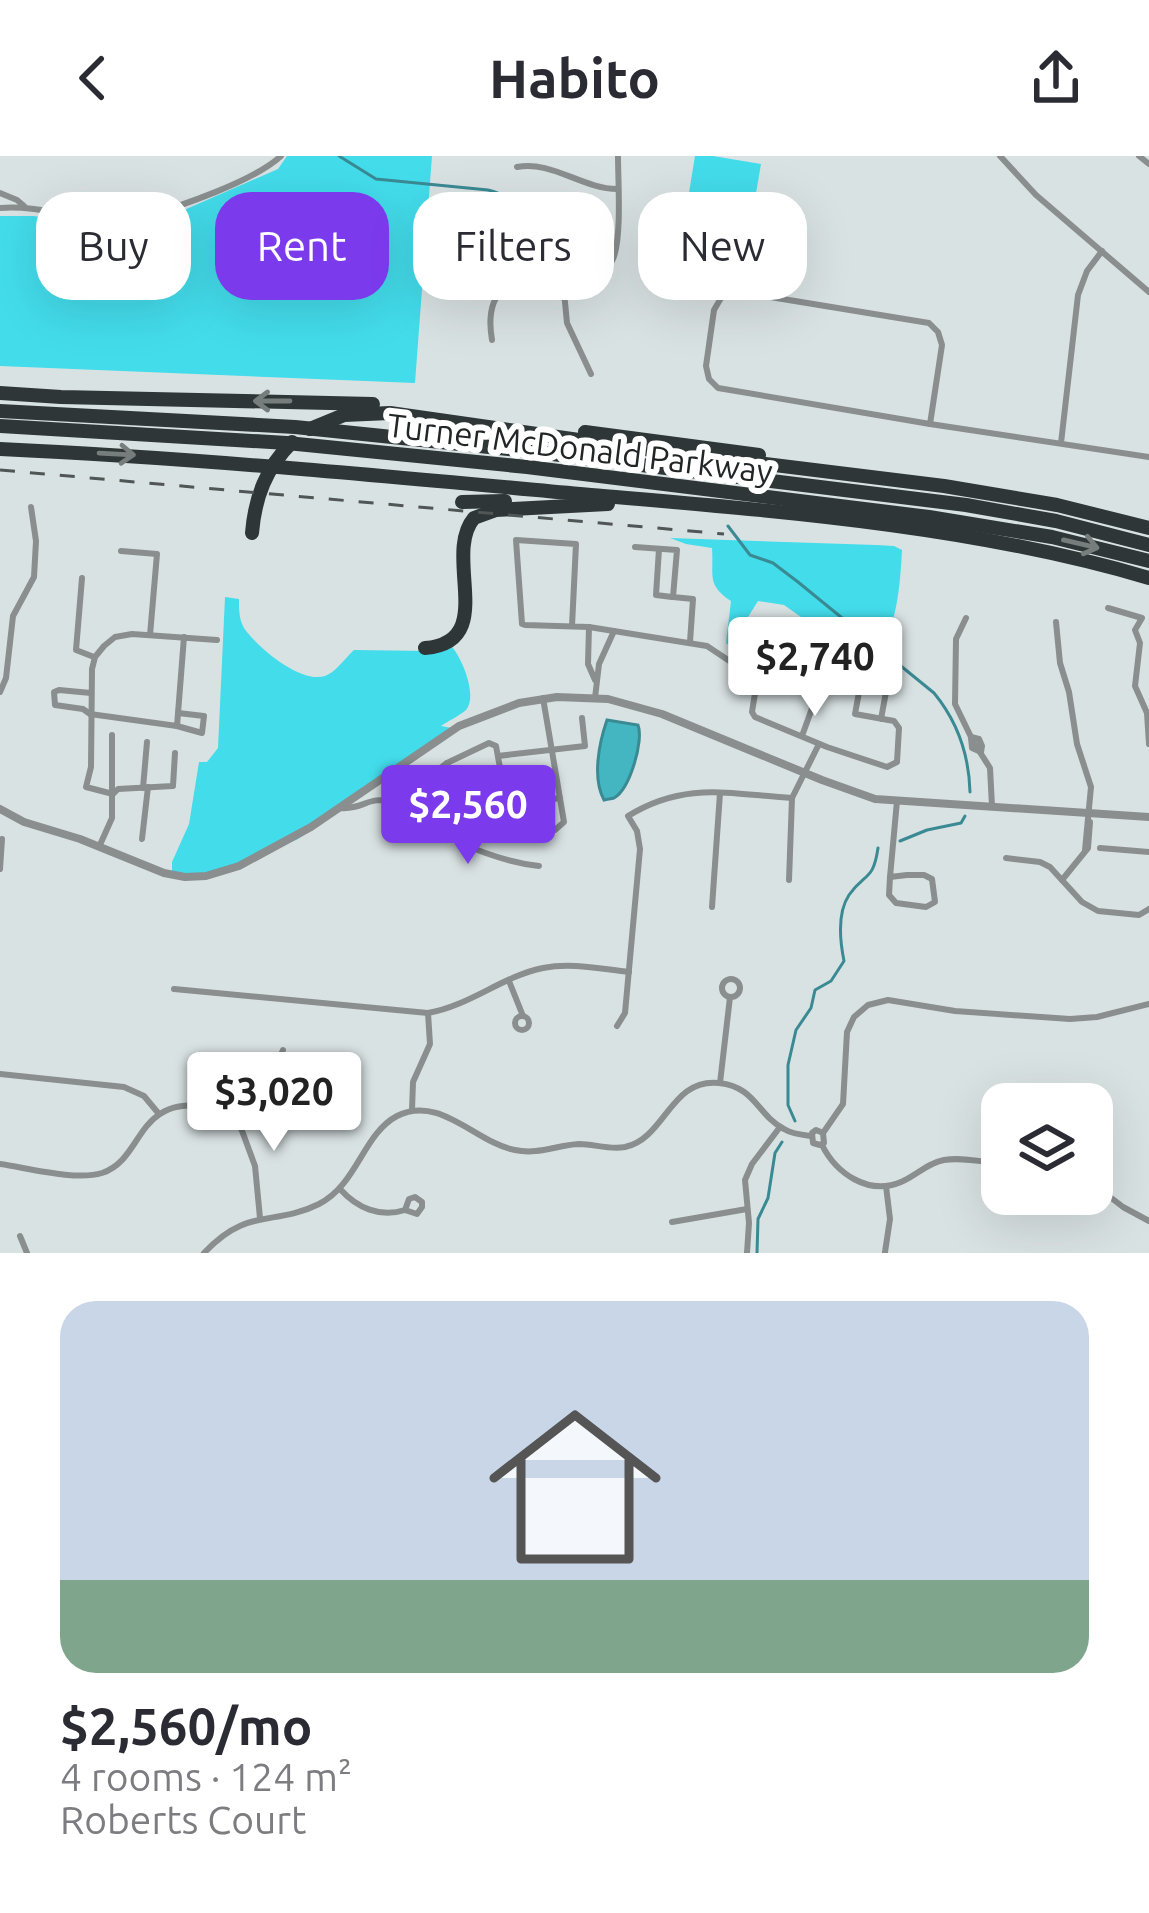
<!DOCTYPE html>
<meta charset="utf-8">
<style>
:root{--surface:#fff;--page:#f2f2f3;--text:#2b2b33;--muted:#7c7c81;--accent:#7c3aed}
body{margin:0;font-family:Ubuntu,sans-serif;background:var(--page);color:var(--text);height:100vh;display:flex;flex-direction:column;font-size:45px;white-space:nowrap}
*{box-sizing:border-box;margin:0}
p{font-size:39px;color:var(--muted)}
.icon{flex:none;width:66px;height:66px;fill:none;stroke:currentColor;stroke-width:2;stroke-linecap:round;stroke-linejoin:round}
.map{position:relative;height:1097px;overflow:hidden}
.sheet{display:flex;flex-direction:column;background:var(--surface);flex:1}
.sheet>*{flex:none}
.banner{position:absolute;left:36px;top:36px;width:1077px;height:108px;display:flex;gap:24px}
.buttons{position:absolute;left:981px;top:927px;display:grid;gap:24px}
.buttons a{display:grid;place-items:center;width:132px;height:132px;border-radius:24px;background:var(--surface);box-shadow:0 12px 48px #0002;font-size:60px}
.price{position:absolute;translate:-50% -102px;padding:0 27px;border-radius:12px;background:#fff;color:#222;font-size:39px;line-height:78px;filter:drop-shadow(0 3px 6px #0008)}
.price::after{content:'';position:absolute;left:50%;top:72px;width:36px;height:27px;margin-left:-18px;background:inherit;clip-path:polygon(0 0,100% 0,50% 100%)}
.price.current{background:var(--accent);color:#fff}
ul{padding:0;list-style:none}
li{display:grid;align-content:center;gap:24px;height:636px;padding:0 60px}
li span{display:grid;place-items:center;height:372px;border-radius:36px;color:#555}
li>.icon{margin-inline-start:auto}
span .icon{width:216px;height:216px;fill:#fffc;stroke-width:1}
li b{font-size:51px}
.chip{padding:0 42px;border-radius:36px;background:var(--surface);box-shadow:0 12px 48px #0002;font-size:42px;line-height:108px}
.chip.current{background:var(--accent);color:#fff}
header{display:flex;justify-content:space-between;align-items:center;height:156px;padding:0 60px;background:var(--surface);font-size:54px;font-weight:700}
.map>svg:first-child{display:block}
.green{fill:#43dceb}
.water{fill:#44b6c2;stroke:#3a8a93;stroke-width:3}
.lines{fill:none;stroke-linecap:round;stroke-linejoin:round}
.stream{stroke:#3a8a93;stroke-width:3}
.minor{stroke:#8a8e8f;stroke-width:6}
.tertiary{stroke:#8a8e8f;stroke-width:8}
.motorway{stroke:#2e3637;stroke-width:14}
.rail{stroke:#505556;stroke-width:3;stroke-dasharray:15 15;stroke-linecap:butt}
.oneway{stroke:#777c7d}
.labels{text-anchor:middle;stroke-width:12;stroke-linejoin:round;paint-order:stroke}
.street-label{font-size:33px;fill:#212525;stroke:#fff}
</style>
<header><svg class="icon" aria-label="back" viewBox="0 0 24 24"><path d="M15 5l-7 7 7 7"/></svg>Habito<svg class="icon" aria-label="share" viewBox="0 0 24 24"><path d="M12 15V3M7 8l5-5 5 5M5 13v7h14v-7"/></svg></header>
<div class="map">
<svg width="1149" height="1097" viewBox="0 0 1149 1097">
<rect width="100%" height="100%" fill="#d9e2e3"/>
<g class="green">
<path d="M 287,0 L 432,0 L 415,227 L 0,210 L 0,60 L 34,60 L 102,73 L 127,74 L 184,54 L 278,13 Z"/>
<path d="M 695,0 L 713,0 L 761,8 L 750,72 L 685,61 Z"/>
<path d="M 670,382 L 876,389 L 894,390 L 902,394 C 900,432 897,464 880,499 L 853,496 L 843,481 L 825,470 L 801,461 L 784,449 L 758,445 L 730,490 L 726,487 L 731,445 C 706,428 714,420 712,392 L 686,388 Z"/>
<path d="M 225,441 L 239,443 C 239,454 239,463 244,472 C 257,491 301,528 325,520 C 336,516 345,502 354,494 L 430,495 L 452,491 C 462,502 478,540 466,554 C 459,560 448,565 441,570 L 457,573 L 298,683 L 215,720 L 172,716 L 172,706 L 189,668 L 199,606 L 207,606 L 218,592 Z"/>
</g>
<path class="water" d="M 607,564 L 638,569 C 644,584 630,633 614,642 C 611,643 608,643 604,644 C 592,622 599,587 607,564 Z"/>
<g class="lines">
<g class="stream">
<path d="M 339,0 L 376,23 L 488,34 C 530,42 542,104 584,119"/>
<path d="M 728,370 L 750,399 L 773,407 L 798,426 L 934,537 C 957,565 969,598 970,636"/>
<path d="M 900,685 L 927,674 L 961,667 L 965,660"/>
<path d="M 795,965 L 788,949 L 788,909 L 796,874 L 811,852 L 815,834 L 831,825 L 844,805 C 840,785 837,757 849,739 C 865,716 873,726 878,692"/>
<path d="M 757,1097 L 758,1063 L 768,1042 L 775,997 L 782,986"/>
</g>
<g class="minor">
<path d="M 1000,0 L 1036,39 L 1149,136"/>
<path d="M 1139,0 L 1149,8"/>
<path d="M 517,11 C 551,4 583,33 617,33"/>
<path d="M 0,37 L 17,44 L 24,50"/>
<path d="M 0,52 C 36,49 69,61 104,63 C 116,63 130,64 142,61 C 179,51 254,25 281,0"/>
<path d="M 734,135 L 929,167 L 938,176 L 942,189 L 930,268 L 718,232 L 709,223 L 706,210 L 714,154 L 721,142 Z"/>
<path d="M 564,136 L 567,167 L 591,218"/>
<path d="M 492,184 C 488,161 490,127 522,130 C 535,131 547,135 559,136 C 580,137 605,123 613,103 C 622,82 618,25 618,0"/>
<path d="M 930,268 L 1149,301"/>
<path d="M 1061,287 L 1078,139 L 1087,115 L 1102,95"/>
<path d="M 635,391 L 677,394 L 673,441 L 693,443 L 690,486"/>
<path d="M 659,393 L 656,439 L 672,441"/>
<path d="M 121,395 L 157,398 L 150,479"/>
<path d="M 82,422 L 76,494 L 94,501"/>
<path d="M 1108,452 L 1142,462 L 1135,474 L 1140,487 L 1135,530 L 1147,557 L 1149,588"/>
<path d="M 966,462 L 956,483 L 955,548 L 971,581 L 972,592 L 981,596"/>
<path d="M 1056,466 L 1060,507 L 1069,536 L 1077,588 L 1091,631 L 1085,694"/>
<path d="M 572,470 L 576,388 L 516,384 L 522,468 L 525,469 L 589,471 L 707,490 L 731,506 L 758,515"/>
<path d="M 589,471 L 588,508 L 595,524"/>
<path d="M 776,501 L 798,512 L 821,531"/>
<path d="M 0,536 L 6,522 L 13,460 L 34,421 L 36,385 L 31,351"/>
<path d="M 91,537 L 59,534 L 54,536 L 55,549 L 83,553 L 90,558 L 177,570 L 184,481"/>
<path d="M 595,542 L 599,508 L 614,475"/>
<path d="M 177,570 L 202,577 L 204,560 L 178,557"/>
<path d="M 802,580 L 819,533 L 832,517 L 811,497 L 771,478 L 760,506 L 752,556 L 755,561 L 827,591 L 887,611 L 897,606 L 899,572 L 894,565 L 855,558 L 860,531 L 886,536 L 881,563"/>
<path d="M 971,581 L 979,583 L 982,590 L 981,596"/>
<path d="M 971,582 L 990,612 L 992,650"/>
<path d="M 175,597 L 173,630 L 118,633 L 113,638 L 86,631 L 91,611 L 92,513 L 95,501 L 104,490 L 115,481 L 132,478 L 217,484"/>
<path d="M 498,600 L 585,590 L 582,562"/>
<path d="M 447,607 L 455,645 L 461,651 L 495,646 L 507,650 L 560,642"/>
<path d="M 417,630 L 447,607 L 489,587 L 496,590 L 512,677"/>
<path d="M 143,632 L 147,586"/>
<path d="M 392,646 C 433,677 488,704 539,710"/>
<path d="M 340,652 C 364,654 368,639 392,646 L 387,630 L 393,617"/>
<path d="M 526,678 L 555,674 L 564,666 L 543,542"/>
<path d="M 142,683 L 148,631"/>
<path d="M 99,691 L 112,662 L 112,579"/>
<path d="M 1100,692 L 1149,696"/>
<path d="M 1006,702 L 1040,706 L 1050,711 L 1082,746 L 1098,755 L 1139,759 L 1149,753"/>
<path d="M 0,713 L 2,683"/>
<path d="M 907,719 L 924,719 L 932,723 L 935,746 L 926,751 L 896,747 L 889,739 L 890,721 Z"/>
<path d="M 890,721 L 897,645"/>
<path d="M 789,724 L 792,642 L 819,588"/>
<path d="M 1062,724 L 1088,692 L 1090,666"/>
<path d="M 712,751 L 720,637"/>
<circle cx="731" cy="832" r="9"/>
<path d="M 509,825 L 523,860"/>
<path d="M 174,833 L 428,857 C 469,850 503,820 543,812 C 571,806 601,813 629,816"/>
<circle cx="522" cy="867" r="7"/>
<path d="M 617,870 L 625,857 L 640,693 L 637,675 L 628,660 C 685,625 729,638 792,642"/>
<path d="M 0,918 L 124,931 L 144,940 L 159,958"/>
<path d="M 720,927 L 730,841"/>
<path d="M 231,945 L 255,1010 L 260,1062"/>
<path d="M 412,954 L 413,926 L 430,888 L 428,857"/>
<path d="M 823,977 L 816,974 L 812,977 L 813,987 L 820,989 L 824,987 L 823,977 L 843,948 L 847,876 L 854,861 L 868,849 L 888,844 L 955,855 L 1070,863 L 1097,861 L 1149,848"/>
<path d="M 822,989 C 836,1017 868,1040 901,1026 C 916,1020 927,1007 944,1004 C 962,1001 984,1006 1002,1008"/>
<path d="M 0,1008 C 28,1012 76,1025 102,1017 C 132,1007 136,973 160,958 C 175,948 188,950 205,949 C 243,947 270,930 283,894"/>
<path d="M 1092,1027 L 1123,1051 L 1149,1065"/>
<path d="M 340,1033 C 357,1052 380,1062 405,1054 L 409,1043 L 415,1041 L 422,1046 L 422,1051 L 417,1058 L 405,1054"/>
<path d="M 672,1066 L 747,1053"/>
<path d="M 20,1080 L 27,1097"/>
<path d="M 885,1096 L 890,1063 L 886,1030"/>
<path d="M 204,1097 C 248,1050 273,1071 319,1048 C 357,1029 363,978 397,960 C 440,938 476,987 515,994 C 538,999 557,989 579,988 C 594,988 609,994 625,991 C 666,982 670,922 719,927 C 756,931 757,959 784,973 C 792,978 802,979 811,980"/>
<path d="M 747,1097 L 749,1067 L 745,1024 L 752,1008 L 780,971"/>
</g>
<path class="tertiary" d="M 0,653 L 24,666 L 80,683 L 164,717 L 185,721 L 206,720 L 239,710 L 311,671 L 459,570 L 519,547 L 557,541 L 608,543 L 662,558 L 822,624 L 875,643 L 1149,661"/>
<g class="motorway">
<path d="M 0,237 L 61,241 L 373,248"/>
<path d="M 0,255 L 295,271 L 528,295 L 966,349 L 1056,365 L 1149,389"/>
<path d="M 0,270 L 287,287 L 527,311 L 929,361 L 1052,381 L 1149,405"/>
<path d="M 310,273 L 344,259 L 390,257 L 621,290 L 944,330 L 1057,349 L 1149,372"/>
<path d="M 585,276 L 759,299"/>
<path d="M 0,293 C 198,302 394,321 591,339 C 776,355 970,369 1149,422"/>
<path d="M 462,346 L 505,345"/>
<path d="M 252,377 C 255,341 266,312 292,286"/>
<path d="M 425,492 C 499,486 442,400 474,362 L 496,354 L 608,348"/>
</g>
<path class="rail" d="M 0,314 L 724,378"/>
</g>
<defs><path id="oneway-shaft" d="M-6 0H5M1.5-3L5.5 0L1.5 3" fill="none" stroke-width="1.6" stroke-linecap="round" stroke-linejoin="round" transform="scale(3)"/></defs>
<g class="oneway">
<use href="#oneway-shaft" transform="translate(272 245) rotate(-180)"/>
<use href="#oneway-shaft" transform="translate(117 298) rotate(3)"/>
<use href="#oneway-shaft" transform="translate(1081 388) rotate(13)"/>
</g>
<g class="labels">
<g class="street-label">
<text transform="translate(580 292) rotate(7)" y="12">Turner McDonald Parkway</text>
</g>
</g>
</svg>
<div class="buttons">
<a><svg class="icon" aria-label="layers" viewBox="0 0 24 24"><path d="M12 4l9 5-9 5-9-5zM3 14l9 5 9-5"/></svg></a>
</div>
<b class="price" style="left:815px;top:563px">$2,740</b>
<b class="price current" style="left:468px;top:711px">$2,560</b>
<b class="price" style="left:274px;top:998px">$3,020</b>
<div class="banner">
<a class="chip">Buy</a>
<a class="chip current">Rent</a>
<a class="chip">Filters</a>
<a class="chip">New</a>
</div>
</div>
<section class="sheet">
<ul>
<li><span style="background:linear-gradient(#c9d6e8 75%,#7fa58c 0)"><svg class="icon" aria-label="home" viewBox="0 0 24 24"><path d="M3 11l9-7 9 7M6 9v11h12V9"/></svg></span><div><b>$2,560/mo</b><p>4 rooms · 124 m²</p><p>Roberts Court</p></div></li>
</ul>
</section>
